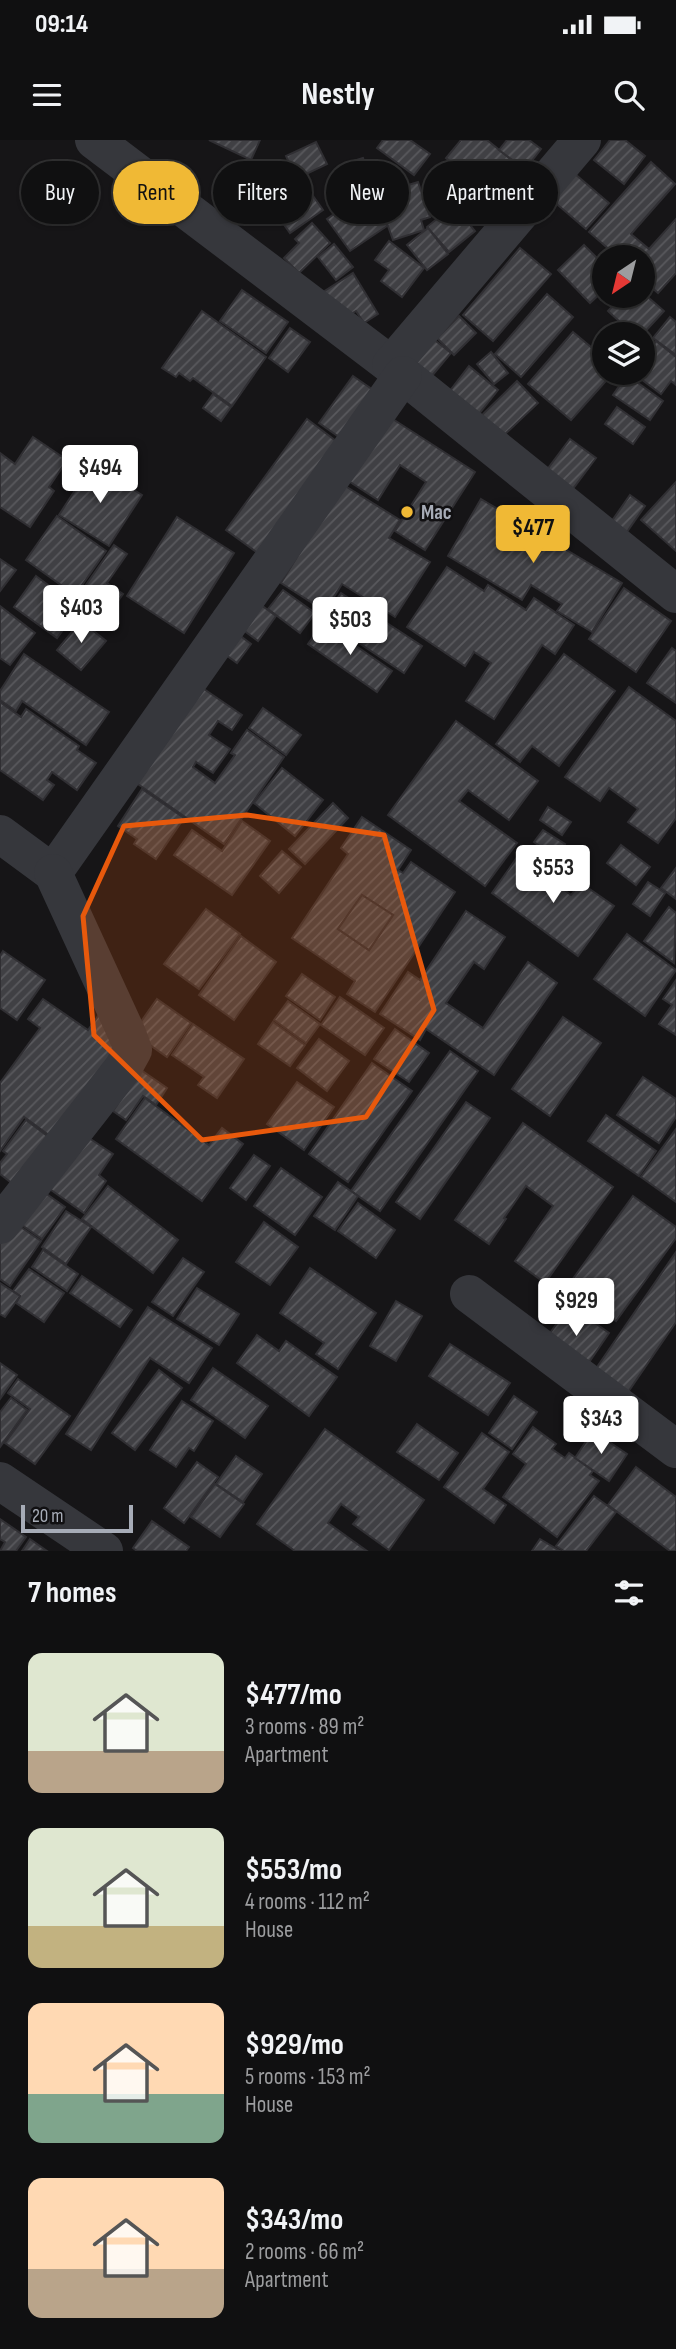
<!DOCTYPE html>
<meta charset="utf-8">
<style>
:root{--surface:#101011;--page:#1e1e1f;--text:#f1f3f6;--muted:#9c9d9f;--line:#303031;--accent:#f0b935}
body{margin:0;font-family:"Sofia Sans Condensed",sans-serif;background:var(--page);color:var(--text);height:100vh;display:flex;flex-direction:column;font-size:26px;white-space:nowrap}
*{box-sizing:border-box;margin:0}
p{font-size:23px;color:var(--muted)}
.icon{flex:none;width:38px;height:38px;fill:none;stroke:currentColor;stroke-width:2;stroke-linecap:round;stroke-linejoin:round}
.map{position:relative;height:1411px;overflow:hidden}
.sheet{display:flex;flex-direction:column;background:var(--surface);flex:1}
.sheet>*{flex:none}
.top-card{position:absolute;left:21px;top:21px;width:635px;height:63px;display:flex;gap:14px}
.needle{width:46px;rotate:215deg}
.buttons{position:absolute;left:592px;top:105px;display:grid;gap:14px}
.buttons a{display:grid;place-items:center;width:63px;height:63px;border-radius:50%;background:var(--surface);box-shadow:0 2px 5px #0004,0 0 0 2px var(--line);font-size:35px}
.scale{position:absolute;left:21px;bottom:18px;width:112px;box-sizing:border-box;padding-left:7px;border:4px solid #a7acb7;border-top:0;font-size:19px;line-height:24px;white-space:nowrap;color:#a7acb7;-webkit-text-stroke:5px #111012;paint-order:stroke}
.price{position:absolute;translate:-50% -60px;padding:0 16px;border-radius:7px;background:#fff;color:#222;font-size:23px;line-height:46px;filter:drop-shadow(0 2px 4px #0008)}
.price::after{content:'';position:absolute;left:50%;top:42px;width:21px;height:16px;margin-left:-10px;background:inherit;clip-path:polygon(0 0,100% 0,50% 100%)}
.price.active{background:var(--accent);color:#111}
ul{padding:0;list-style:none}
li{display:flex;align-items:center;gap:21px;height:175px;padding:0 28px}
li span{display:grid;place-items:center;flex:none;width:196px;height:140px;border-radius:14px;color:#555}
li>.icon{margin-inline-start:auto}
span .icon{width:84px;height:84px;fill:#fffc;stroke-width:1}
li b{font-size:30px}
h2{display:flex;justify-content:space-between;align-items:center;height:84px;padding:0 28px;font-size:30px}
.tag{padding:0 24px;border-radius:32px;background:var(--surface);box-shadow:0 2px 5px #0004,0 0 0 2px var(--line);font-size:24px;line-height:63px}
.tag.active{background:var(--accent);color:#111}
.status{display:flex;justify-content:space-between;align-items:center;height:49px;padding:0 35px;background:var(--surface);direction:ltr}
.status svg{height:19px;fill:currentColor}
header{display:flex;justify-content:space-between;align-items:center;height:91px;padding:0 28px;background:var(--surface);font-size:32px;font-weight:700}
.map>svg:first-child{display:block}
.building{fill:url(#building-hatch);stroke:#302f33;stroke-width:2;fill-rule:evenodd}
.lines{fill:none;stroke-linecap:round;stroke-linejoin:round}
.street{stroke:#36373c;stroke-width:38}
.marked{fill:#e8590c;fill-opacity:0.2;stroke:#e8590c;stroke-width:5;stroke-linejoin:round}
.poi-dot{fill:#f0b935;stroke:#111012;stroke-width:2.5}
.labels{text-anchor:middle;stroke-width:5;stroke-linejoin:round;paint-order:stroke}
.poi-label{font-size:21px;font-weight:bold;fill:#a7acb7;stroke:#111012;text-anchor:start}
</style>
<div class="status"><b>09:14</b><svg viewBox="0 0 49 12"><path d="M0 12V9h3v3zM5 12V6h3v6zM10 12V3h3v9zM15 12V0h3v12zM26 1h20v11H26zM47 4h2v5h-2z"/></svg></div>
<header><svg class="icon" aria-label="menu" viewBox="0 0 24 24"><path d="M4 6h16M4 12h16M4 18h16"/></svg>Nestly<svg class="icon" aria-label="search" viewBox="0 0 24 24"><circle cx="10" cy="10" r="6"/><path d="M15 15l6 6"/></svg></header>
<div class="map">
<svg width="676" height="1411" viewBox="0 0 676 1411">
<defs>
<pattern id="building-hatch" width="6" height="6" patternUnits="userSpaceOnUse" patternTransform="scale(1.75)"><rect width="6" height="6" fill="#404044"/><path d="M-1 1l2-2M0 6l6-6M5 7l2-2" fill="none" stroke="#59595d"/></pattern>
</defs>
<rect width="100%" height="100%" fill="#161517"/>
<g class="building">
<path d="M 209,0 L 260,0 L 251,20 Z"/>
<path d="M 383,0 L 410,0 L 430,14 L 414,35 L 377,8 Z"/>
<path d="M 461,0 L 487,0 L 523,29 L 509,46 L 486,27 L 475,41 L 446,18 Z"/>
<path d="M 507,0 L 529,0 L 541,9 L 531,22 L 537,27 L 531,34 L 499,10 Z"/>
<path d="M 610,0 L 625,0 L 645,16 L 624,44 L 594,20 Z"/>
<path d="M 316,2 L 327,24 L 296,39 L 286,16 Z"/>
<path d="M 363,18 L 372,44 L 356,49 L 347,23 Z"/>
<path d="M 651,22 L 675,44 L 631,94 L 649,109 L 676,79 L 676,133 L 658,153 L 642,139 L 642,117 L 618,117 L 589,92 Z"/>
<path d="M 575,34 L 609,63 L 586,89 L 552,60 Z"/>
<path d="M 399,38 L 402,47 L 418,42 L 430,77 L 421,80 L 424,90 L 393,100 L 374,47 Z"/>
<path d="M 306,46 L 323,70 L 290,93 L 273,69 Z"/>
<path d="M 364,53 L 387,86 L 350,111 L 327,79 Z"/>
<path d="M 454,65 L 475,91 L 449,112 L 427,87 Z"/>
<path d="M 312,83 L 330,103 L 299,133 L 284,118 L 299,103 L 295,99 Z"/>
<path d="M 428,88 L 448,114 L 427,130 L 407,105 Z"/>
<path d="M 389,101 L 424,128 L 402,157 L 381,141 L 389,130 L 375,120 Z"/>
<path d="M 334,104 L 353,127 L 336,140 L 318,117 Z"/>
<path d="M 584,105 L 604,125 L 604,150 L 590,163 L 558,130 Z"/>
<path d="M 520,108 L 551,134 L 493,201 L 463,175 Z"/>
<path d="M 353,133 L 378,174 L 364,183 L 356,171 L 341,180 L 323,152 Z"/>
<path d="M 242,150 L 288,182 L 266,213 L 220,181 Z"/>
<path d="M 642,152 L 664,171 L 642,195 L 633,194 L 608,171 L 622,156 L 642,156 Z"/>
<path d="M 547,154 L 573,177 L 521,237 L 495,214 Z"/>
<path d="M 202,171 L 266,217 L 232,266 L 193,238 L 190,241 L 179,233 L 176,237 L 162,228 Z"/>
<path d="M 459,176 L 476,193 L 454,215 L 437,198 Z"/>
<path d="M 670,177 L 676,182 L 676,215 L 653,198 Z"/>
<path d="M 290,188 L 310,202 L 288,232 L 269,218 Z"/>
<path d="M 573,192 L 604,218 L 604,233 L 613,233 L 571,280 L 528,244 Z"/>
<path d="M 432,198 L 451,213 L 431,237 L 413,223 Z"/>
<path d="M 656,201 L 676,217 L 676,245 L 671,241 L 661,254 L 633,233 L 642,233 L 642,220 Z"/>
<path d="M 491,212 L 508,233 L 494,244 L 477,224 Z"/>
<path d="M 469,226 L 498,250 L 478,275 L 449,252 Z"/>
<path d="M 627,235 L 663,261 L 650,280 L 613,255 Z"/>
<path d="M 353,236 L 376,252 L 342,299 L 319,283 Z"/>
<path d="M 517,241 L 538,263 L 502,297 L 482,275 Z"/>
<path d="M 213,254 L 231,267 L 221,281 L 203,268 Z"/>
<path d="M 617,267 L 645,287 L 633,304 L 605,284 Z"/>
<path d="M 388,276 L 475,332 L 425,410 L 395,391 L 426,342 L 400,325 L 378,360 L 347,340 Z"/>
<path d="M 307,279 L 340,304 L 259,414 L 226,390 Z"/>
<path d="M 33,297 L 67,320 L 49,347 L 54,351 L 30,387 L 0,367 L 0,313 L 15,324 Z"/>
<path d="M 570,299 L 596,318 L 569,354 L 543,335 Z"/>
<path d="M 92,324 L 142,355 L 109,406 L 59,375 Z"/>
<path d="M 676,342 L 676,411 L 641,380 Z"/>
<path d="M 342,344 L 400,380 L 389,398 L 430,422 L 395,477 L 342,444 L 325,471 L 281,443 Z"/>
<path d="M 630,355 L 645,366 L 624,396 L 609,385 Z"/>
<path d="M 481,359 L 622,443 L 592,492 L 557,471 L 562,464 L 531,445 L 522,460 L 448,416 Z"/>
<path d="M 57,376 L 106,411 L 75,455 L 26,420 Z"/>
<path d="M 177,377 L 234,413 L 184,493 L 127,456 Z"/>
<path d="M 114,405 L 127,414 L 107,443 L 123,454 L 110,472 L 81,452 Z"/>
<path d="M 0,419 L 16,430 L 0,451 Z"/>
<path d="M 447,427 L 484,451 L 488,445 L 526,470 L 534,458 L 574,485 L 555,514 L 542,505 L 494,579 L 466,561 L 491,523 L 474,512 L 465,526 L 407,487 Z"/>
<path d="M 36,436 L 79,468 L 57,498 L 14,467 Z"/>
<path d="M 624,448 L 671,481 L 636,532 L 589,499 Z"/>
<path d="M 283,450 L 315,473 L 300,493 L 268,469 Z"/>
<path d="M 341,453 L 422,506 L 404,533 L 323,479 Z"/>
<path d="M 257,462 L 276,476 L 258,501 L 239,487 Z"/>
<path d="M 0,466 L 35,493 L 10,525 L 0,518 Z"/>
<path d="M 81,481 L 106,501 L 81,530 L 57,510 Z"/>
<path d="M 323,483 L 392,531 L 377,552 L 308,504 Z"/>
<path d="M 230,488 L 251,504 L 237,523 L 215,507 Z"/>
<path d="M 672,508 L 676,511 L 676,563 L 647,543 Z"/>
<path d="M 24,514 L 109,572 L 86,605 L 22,561 L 16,571 L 0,560 L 0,551 Z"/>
<path d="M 564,514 L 615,551 L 559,626 L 532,606 L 520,622 L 496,604 Z"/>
<path d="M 201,547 L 242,575 L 232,590 L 218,581 L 209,595 L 230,609 L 213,633 L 196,622 L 193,627 L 215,643 L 235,615 L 231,613 L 247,590 L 284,617 L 224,704 L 135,642 Z"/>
<path d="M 629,547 L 676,581 L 676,678 L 658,703 L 628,682 L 638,669 L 609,648 L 600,661 L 565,637 Z"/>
<path d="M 0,562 L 21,577 L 26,569 L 79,606 L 77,610 L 96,623 L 77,650 L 52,632 L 47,640 L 54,645 L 43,660 L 0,630 Z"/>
<path d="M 263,568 L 301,595 L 286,615 L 249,588 Z"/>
<path d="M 456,581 L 538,641 L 509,680 L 468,650 L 459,661 L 517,703 L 485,746 L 388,675 Z"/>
<path d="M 282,628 L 323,660 L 295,696 L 254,663 Z"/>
<path d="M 142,649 L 184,678 L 156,719 L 134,704 L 137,699 L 118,686 Z"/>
<path d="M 333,663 L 348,678 L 305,724 L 289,709 Z"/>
<path d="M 548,667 L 571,682 L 562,695 L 540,680 Z"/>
<path d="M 362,677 L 411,710 L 398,730 L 403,733 L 411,722 L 455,752 L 375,872 L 347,854 L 355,841 L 292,798 L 348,714 L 341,708 ZM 362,755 L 393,775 L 369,810 L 338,789 Z"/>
<path d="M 242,681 L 270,701 L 232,755 L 174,715 L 192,690 L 222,711 Z"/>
<path d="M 543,690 L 565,704 L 556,717 L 534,702 Z"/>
<path d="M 621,705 L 650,727 L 636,745 L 607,723 Z"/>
<path d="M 282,711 L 301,727 L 279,753 L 260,736 Z"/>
<path d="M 518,716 L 571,755 L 581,743 L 614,766 L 578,816 L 492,753 Z"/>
<path d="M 676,728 L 676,759 L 661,748 Z"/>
<path d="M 648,742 L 665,753 L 650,776 L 633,764 Z"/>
<path d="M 362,755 L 393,775 L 369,810 L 338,789 Z"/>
<path d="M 669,767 L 676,773 L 674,823 L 644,801 Z"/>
<path d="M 206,769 L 240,794 L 199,849 L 164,824 Z"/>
<path d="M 466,771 L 505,797 L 484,829 L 474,822 L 446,863 L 483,888 L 528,822 L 557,843 L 494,935 L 426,889 L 420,900 L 380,874 L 408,832 L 420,840 Z"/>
<path d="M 627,794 L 676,830 L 645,876 L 594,839 Z"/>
<path d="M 241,796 L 276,822 L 234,880 L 199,855 Z"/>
<path d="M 3,811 L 45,840 L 17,880 L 0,868 L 0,816 Z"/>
<path d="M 302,834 L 335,857 L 320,880 L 286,856 Z"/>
<path d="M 676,840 L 676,895 L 659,884 L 672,865 L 663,859 Z"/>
<path d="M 340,857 L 384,888 L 365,915 L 321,885 Z"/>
<path d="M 43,859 L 88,890 L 101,872 L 125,906 L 57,1001 L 24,977 L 0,1011 L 0,943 L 40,888 L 28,879 Z"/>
<path d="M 157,859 L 191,883 L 167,917 L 133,893 Z"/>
<path d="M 288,861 L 320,884 L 306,903 L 274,880 Z"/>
<path d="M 563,877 L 601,903 L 550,976 L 512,949 Z"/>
<path d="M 273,882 L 305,905 L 290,926 L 258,904 Z"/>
<path d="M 193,884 L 244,919 L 217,958 L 198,945 L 204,937 L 172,915 Z"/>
<path d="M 395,889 L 429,913 L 409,942 L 374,919 Z"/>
<path d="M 319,899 L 349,921 L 327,951 L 297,928 Z"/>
<path d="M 450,911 L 478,931 L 380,1071 L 351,1051 Z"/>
<path d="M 372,923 L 412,951 L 348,1042 L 309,1014 Z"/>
<path d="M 141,930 L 167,948 L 156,965 L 143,956 L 126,980 L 113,971 Z"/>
<path d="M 643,937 L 676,959 L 676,977 L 659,1003 L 617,975 Z"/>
<path d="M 297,942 L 334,967 L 304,1010 L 267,984 Z"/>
<path d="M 145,958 L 209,1005 L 222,988 L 243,1004 L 202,1061 L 116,999 Z"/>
<path d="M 466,962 L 490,978 L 420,1079 L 396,1062 Z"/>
<path d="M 606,975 L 656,1011 L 639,1036 L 588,1001 Z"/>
<path d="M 26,980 L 54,1001 L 18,1048 L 0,1034 L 0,1023 L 7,1014 L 3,1011 Z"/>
<path d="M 523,983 L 613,1047 L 545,1143 L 515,1121 L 553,1066 L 526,1046 L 504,1078 L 506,1079 L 489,1104 L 455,1080 Z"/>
<path d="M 676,989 L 676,1062 L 641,1037 Z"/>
<path d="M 80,992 L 113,1014 L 99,1035 L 106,1041 L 84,1073 L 44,1045 Z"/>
<path d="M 254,1015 L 270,1026 L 246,1060 L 230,1048 Z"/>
<path d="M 281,1028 L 322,1057 L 295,1095 L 254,1066 Z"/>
<path d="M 338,1042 L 358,1056 L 335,1090 L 314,1076 Z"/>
<path d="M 108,1046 L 178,1100 L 153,1133 L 82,1079 Z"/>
<path d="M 41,1050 L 65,1067 L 42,1099 L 19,1083 Z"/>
<path d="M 633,1056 L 676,1087 L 676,1098 L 616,1181 L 567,1147 Z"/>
<path d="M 358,1063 L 395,1090 L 376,1118 L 338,1091 Z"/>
<path d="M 66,1071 L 91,1087 L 66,1124 L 42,1107 Z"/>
<path d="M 264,1082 L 298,1107 L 270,1145 L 236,1122 Z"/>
<path d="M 15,1083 L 41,1101 L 10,1146 L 0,1139 L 0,1104 Z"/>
<path d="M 43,1110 L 78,1134 L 67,1151 L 32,1127 Z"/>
<path d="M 676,1112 L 676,1182 L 628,1252 L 595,1230 Z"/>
<path d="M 183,1118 L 204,1132 L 173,1176 L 152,1162 Z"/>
<path d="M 310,1128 L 376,1173 L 338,1229 L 316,1214 L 324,1203 L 280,1173 Z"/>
<path d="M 29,1129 L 64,1153 L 44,1182 L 16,1163 L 20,1156 L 13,1151 Z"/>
<path d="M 82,1136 L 132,1170 L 120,1187 L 70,1153 Z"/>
<path d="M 0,1143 L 20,1156 L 5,1177 L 0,1174 Z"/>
<path d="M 197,1148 L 239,1174 L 219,1205 L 177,1179 Z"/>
<path d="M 396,1161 L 422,1176 L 396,1221 L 370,1206 Z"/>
<path d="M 570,1165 L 609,1193 L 583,1231 L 543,1203 Z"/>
<path d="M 148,1167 L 212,1208 L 189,1243 L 150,1218 L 91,1310 L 66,1294 Z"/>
<path d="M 257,1195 L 279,1211 L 286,1201 L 337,1237 L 309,1276 L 237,1223 Z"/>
<path d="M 450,1204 L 510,1243 L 488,1275 L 429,1236 Z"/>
<path d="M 0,1223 L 17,1235 L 0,1259 Z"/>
<path d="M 213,1228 L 268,1266 L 245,1298 L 191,1260 Z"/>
<path d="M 159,1230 L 182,1248 L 135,1310 L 112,1293 Z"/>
<path d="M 18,1239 L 70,1276 L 35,1324 L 5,1303 L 30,1269 L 8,1253 Z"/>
<path d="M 514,1256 L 537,1272 L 512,1309 L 489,1293 Z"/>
<path d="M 11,1258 L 27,1270 L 0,1307 L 0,1272 Z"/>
<path d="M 182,1261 L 213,1281 L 194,1311 L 189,1308 L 176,1327 L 150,1310 Z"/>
<path d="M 417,1284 L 458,1313 L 439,1340 L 397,1312 Z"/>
<path d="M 533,1287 L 556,1304 L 552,1309 L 565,1318 L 569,1313 L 593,1331 L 590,1335 L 599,1341 L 557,1397 L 503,1357 L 526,1324 L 513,1314 Z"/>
<path d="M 325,1289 L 424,1360 L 389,1410 L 353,1384 L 359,1377 L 341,1364 L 328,1383 L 367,1411 L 295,1411 L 257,1384 Z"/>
<path d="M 593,1291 L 627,1314 L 609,1341 L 575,1318 Z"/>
<path d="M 482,1293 L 509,1312 L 483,1349 L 506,1365 L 494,1383 L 444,1347 Z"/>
<path d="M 236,1316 L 262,1334 L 243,1362 L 216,1344 Z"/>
<path d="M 197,1322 L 218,1337 L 184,1383 L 164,1368 Z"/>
<path d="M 636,1327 L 676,1357 L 676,1411 L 670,1411 L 608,1365 Z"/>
<path d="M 215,1344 L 244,1364 L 220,1397 L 191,1377 Z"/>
<path d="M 594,1356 L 616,1372 L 586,1411 L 564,1411 L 556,1406 Z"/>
<path d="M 0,1379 L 26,1397 L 16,1411 L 0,1411 L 5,1402 L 0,1399 Z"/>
<path d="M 152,1381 L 189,1407 L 186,1411 L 137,1411 L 133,1408 Z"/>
<path d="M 30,1399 L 47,1411 L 22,1411 Z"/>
<path d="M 540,1399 L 560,1411 L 532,1411 Z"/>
</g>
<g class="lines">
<g class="street">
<path d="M 94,0 L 391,225"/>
<path d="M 582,0 L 391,225 L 676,454"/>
<path d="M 0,694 L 53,733 L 403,235"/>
<path d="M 0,1085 L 123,928 L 133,910 L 127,894 L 53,733"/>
<path d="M 469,1154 L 676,1309"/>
<path d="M 0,1341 L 104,1411"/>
</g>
</g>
<path class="marked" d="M 247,675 L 384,695 L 434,870 L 366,977 L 202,1000 L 94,895 L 83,776 L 124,686 Z"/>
<circle class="poi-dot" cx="407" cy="372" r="7"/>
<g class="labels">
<g class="poi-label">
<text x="421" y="379">Mac</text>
</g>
</g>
</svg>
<div class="buttons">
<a><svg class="needle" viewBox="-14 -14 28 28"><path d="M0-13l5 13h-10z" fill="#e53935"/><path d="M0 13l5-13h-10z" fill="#9c9d9f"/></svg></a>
<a><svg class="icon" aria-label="layers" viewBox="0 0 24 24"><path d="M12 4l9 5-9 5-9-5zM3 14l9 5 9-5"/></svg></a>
</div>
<div class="scale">20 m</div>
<b class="price" style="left:100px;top:365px">$494</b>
<b class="price active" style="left:533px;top:425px">$477</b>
<b class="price" style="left:81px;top:505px">$403</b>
<b class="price" style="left:350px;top:517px">$503</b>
<b class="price" style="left:553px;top:765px">$553</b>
<b class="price" style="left:576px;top:1198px">$929</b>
<b class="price" style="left:601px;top:1316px">$343</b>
<div class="top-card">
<a class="tag">Buy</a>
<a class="tag active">Rent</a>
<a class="tag">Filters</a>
<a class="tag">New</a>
<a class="tag">Apartment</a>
</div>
</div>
<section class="sheet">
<h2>7 homes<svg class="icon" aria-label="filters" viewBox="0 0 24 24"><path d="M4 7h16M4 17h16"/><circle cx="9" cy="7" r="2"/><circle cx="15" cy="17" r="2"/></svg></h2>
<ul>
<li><span style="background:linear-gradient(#dfe7d0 70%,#b9a48a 0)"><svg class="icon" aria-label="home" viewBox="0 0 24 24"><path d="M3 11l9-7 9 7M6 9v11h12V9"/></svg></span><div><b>$477/mo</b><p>3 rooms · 89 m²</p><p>Apartment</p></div></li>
<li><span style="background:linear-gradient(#dfe7d0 70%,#c2b280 0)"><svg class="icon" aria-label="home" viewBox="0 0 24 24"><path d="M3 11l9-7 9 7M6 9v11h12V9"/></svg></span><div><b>$553/mo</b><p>4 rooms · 112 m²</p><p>House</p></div></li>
<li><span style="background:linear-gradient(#ffd9b3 65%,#7fa58c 0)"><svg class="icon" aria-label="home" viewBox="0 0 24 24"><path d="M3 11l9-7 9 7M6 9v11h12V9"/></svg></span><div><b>$929/mo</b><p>5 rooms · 153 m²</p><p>House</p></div></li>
<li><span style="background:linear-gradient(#ffd9b3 65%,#b9a48a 0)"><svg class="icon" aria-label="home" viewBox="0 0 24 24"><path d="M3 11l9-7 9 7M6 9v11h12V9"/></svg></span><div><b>$343/mo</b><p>2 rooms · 66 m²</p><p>Apartment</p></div></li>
</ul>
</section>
